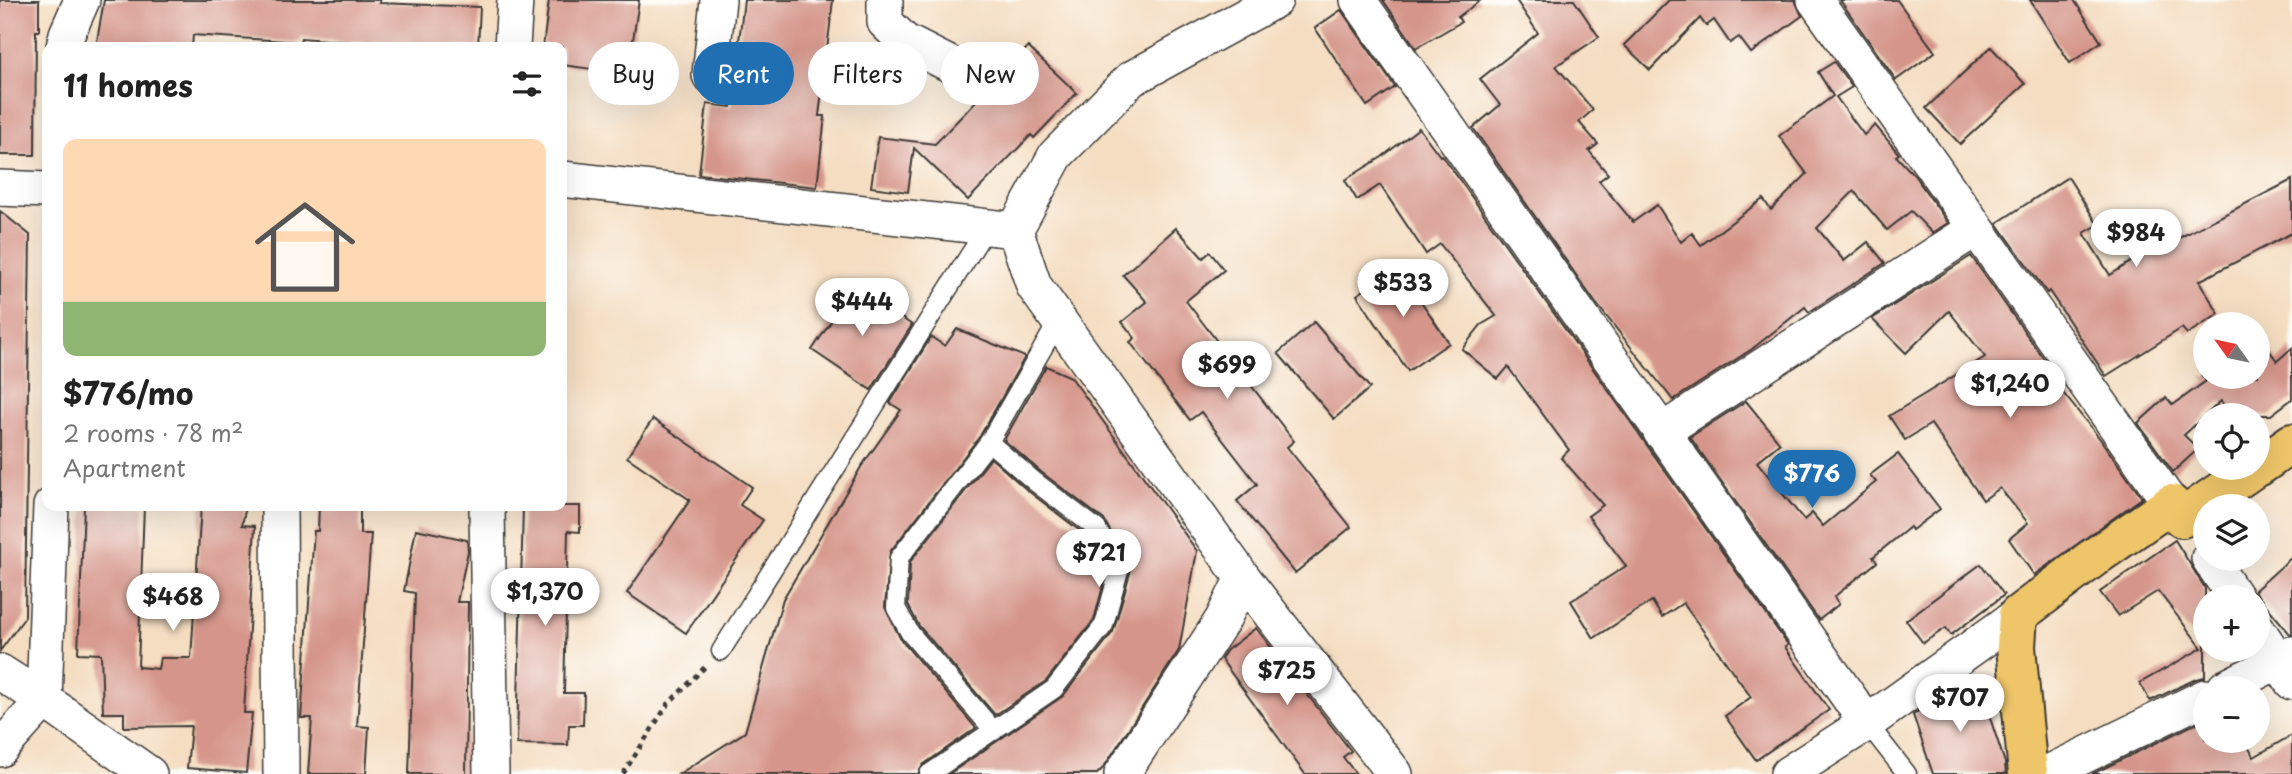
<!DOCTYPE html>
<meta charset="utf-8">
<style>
:root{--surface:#fff;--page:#f6f6f6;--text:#222;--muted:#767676;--accent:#1f6fb2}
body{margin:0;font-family:"Playpen Sans",sans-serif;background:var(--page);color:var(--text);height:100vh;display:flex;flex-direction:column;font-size:26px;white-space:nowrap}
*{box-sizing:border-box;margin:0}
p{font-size:23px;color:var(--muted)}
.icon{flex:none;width:38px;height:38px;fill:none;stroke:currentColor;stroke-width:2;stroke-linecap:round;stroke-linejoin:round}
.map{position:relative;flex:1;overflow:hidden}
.side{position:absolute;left:42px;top:42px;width:525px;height:469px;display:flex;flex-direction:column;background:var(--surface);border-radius:14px;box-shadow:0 7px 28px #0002}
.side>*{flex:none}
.guide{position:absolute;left:588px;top:42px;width:665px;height:63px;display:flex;gap:14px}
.needle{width:46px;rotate:303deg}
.fabs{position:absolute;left:2193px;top:312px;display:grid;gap:14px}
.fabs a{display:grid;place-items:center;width:77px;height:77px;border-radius:50%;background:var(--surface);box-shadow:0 7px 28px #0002;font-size:35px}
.price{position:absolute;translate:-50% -60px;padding:0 16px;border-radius:24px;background:#fff;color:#222;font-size:23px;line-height:46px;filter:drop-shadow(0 2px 4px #0008)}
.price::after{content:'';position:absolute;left:50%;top:42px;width:21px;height:16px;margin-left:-10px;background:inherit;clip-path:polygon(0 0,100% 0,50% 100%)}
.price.current{background:var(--accent);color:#fff}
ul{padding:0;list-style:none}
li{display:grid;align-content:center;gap:14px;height:371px;padding:0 21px}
li span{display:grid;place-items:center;height:217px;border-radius:14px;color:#555}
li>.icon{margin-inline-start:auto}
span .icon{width:126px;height:126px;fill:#fffc;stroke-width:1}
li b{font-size:30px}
h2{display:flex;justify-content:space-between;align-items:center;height:84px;padding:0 21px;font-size:30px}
.pill{padding:0 24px;border-radius:32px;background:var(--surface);box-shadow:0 7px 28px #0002;font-size:24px;line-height:63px}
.pill.current{background:var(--accent);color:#fff}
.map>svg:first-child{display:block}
.building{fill:#d5958a}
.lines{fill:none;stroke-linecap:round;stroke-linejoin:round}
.lane-casing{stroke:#3c3935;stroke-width:21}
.street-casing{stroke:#3c3935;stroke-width:38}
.primary-casing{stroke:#3c3935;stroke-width:42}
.path{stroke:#3c3935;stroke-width:4.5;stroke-dasharray:5 5;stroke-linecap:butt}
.lane{stroke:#fff;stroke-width:18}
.street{stroke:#fff;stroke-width:35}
.primary{stroke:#eec569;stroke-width:38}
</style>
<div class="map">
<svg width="2292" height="774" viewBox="0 0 2292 774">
<rect width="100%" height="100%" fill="#fdfcf7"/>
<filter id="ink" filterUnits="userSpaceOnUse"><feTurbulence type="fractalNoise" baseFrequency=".0143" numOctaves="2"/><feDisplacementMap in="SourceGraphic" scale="14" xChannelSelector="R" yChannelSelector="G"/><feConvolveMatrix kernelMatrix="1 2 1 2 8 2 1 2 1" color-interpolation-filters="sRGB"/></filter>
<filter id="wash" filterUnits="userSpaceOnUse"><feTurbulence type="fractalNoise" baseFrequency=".00686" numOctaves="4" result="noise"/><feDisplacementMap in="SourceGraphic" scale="28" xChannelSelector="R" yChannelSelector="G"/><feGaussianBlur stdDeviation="1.57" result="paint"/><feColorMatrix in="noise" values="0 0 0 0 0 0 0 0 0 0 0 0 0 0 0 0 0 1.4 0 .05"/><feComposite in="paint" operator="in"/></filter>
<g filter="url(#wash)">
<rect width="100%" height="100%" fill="#f4ddc1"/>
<g id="blocks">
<g class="building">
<path d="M 0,0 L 39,0 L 39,31 L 36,31 L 35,155 L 0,155 Z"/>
<path d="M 104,0 L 380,0 L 379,3 L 480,7 L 478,47 L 417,47 L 301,38 L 300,42 L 193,35 L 192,47 L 96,47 Z"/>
<path d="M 549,0 L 639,0 L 628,74 L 562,65 L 562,47 L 543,47 Z"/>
<path d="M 744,0 L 833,0 L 819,116 L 825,116 L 817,187 L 699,174 L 707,104 L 731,107 Z"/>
<path d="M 1383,0 L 1481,0 L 1458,17 L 1461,22 L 1416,48 Z"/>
<path d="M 1516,0 L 1574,0 L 1599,37 L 1556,66 L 1593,110 L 1579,122 L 1598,144 L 1589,151 L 1608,174 L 1599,181 L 1633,222 L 1657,205 L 1681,242 L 1692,233 L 1701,245 L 1763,199 L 1771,210 L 1807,174 L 1779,136 L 1833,96 L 1818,72 L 1834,62 L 1852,87 L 1836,97 L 1864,135 L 1875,125 L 1899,154 L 1896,156 L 1914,175 L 1948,223 L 1932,233 L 1911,211 L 1887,230 L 1854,191 L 1817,228 L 1844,261 L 1868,242 L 1885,263 L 1809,312 L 1805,307 L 1752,349 L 1673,400 L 1595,302 L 1473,128 L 1500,105 L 1480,79 L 1538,33 Z"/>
<path d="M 1669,0 L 1795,0 L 1802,16 L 1751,53 L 1739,37 L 1730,43 L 1714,20 L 1706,26 L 1700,18 L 1650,70 L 1624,45 Z"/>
<path d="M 1840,0 L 1897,0 L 1935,52 L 1896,80 Z"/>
<path d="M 2030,0 L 2074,0 L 2101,42 L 2070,63 Z"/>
<path d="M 1341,10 L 1395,87 L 1367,106 L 1315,28 Z"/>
<path d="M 1028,47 L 1077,93 L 1034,138 L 1031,135 L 968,200 L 914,148 L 908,192 L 871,187 L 878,137 L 935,144 Z"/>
<path d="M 1991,47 L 2025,84 L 1960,144 L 1926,108 Z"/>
<path d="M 1419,128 L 1440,156 L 1442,155 L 1788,645 L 1785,647 L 1829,710 L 1756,760 L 1725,716 L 1751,697 L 1683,603 L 1662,617 L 1652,601 L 1594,638 L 1571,601 L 1626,566 L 1588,516 L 1603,505 L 1561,458 L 1569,450 L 1508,367 L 1498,379 L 1462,349 L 1481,325 L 1496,316 L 1440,244 L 1426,254 L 1380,185 L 1357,200 L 1345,180 L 1382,157 Z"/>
<path d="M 2068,177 L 2098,225 L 2084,233 L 2110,275 L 2170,237 L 2173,241 L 2292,180 L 2292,233 L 2199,281 L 2219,314 L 2187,334 L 2182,328 L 2106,376 L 2049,291 L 2047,293 L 1997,223 Z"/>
<path d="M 0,211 L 30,235 L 25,617 L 0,651 Z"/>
<path d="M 1176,228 L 1203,258 L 1210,252 L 1224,270 L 1186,301 L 1294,441 L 1287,447 L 1351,527 L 1295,573 L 1237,501 L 1257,484 L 1201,412 L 1190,420 L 1130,342 L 1135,338 L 1122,322 L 1147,302 L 1123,275 Z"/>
<path d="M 1971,256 L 2048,365 L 2044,369 L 2100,439 L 2142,498 L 2034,575 L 2009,539 L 2028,523 L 2000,488 L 1983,500 L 1931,424 L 1905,440 L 1889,416 L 1985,357 L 1949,311 L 1906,353 L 1872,319 Z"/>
<path d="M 1398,267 L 1449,343 L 1408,371 L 1357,295 Z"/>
<path d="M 855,286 L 912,325 L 871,390 L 812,350 Z"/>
<path d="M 1314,322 L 1370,388 L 1334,419 L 1278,353 Z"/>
<path d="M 957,329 L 1025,357 L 980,436 L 890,552 L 885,607 L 901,640 L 976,728 L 923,765 L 918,774 L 679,774 L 745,732 L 783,599 L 861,467 L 901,410 L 890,403 L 931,337 L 945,346 Z"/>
<path d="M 2258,334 L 2277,361 L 2292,348 L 2292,399 L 2271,415 L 2231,415 L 2221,401 L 2184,435 L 2198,449 L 2173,472 L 2138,423 L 2166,398 L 2173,405 L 2206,381 L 2202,376 L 2258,376 Z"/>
<path d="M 1046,366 L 1071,377 L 1197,551 L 1179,650 L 1104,767 L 1097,774 L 949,774 L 1063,696 L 1113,632 L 1130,573 L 1129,565 L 1104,520 L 1041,472 L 1004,440 Z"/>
<path d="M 1746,401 L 1780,443 L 1757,462 L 1804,520 L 1812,513 L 1823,526 L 1876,482 L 1870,475 L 1898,454 L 1940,509 L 1912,530 L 1910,527 L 1873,557 L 1877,562 L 1834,597 L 1839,604 L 1819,620 L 1690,437 Z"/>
<path d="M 653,419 L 752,487 L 740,505 L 763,520 L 686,633 L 627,593 L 690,500 L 627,457 Z"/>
<path d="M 991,458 L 1027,490 L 1088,537 L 1107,571 L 1094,620 L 1046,681 L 995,715 L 919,626 L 908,605 L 910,562 Z"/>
<path d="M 84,506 L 144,506 L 138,667 L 158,669 L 160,658 L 191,658 L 201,506 L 246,506 L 242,525 L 255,526 L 244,713 L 252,713 L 246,773 L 187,768 L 191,726 L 124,727 L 124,713 L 103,713 L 101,654 L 78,653 Z"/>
<path d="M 319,506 L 360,506 L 360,534 L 371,534 L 357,726 L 369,727 L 366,774 L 308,774 L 312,718 L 301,718 L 314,531 L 318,531 Z"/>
<path d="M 523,506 L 580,506 L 580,532 L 568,531 L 564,693 L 584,693 L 583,725 L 569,725 L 568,745 L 517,744 Z"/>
<path d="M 416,529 L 467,540 L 468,551 L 457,602 L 468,602 L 466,774 L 409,774 L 415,593 L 404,591 Z"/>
<path d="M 2175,540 L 2205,588 L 2205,677 L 2196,679 L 2150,701 L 2140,683 L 2202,648 L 2158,591 L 2118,616 L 2100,592 Z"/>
<path d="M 2292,557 L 2292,634 L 2290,634 L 2254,591 Z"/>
<path d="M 1981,564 L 2004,595 L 1951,635 L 1946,628 L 1923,643 L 1906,620 Z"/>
<path d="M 1256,628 L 1351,751 L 1343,757 L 1356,774 L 1305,774 L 1221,659 L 1227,650 Z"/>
<path d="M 1977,679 L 2005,763 L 2006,774 L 1933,774 L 1913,715 L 1944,693 L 1968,686 Z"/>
<path d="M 2205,719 L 2205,740 L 2244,740 L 2254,757 L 2292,735 L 2292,774 L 2092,774 Z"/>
</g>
</g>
</g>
<g filter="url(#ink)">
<use href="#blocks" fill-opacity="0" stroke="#3c3935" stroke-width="2"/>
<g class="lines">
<defs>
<g id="lane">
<path d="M 721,651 L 987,227"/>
<path d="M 1867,723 L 1907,774"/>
<path d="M 994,731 L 910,633 L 896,608 L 899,558 L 989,442 L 1059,320"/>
<path d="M 929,774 L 1054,689 L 1104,625 L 1119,570 L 1097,529 L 1034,481 L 989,442"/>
</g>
<g id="street">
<path d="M 885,0 L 885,22 L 904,41 L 961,70"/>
<path d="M 1275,0 L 1131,79 L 1056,155 L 1015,230 L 1034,286 L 1243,578 L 1395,774"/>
<path d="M 1358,0 L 1867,723"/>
<path d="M 1815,0 L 2171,504"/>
<path d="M 64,47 L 67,34 L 82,0"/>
<path d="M 512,47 L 515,0"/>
<path d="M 710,75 L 718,0"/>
<path d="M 562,179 L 1015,230"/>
<path d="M 0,188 L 47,190"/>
<path d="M 1661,432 L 1975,229"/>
<path d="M 279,506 L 281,774"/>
<path d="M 487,506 L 491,774"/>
<path d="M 2209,558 L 2235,597"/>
<path d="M 2258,630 L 2292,682"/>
<path d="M 0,672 L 44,700 L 149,774"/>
<path d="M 2225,688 L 2292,654"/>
<path d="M 0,749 L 44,700 L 51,506"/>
<path d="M 1122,774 L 1223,619 L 1243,578"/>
<path d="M 1788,774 L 1867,723 L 2018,615"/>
<path d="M 2046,774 L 2205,697"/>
</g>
<g id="primary">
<path d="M 2258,467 L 2292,443"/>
<path d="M 2028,774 L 2016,647 L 2018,615 L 2093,558 L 2171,504 L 2182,518 L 2256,467"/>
</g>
</defs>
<use href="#lane" class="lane-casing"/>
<use href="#street" class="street-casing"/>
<use href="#primary" class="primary-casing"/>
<path class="path" d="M 623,774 L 668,704 L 705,667"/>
<use href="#lane" class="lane"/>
<use href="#street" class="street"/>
<use href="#primary" class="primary"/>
</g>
</g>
</svg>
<div class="fabs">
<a><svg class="needle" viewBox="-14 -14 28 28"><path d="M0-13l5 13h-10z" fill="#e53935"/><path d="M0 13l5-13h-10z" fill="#767676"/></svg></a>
<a><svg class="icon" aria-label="locate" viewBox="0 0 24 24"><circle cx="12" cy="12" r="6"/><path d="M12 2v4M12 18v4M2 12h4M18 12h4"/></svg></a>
<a><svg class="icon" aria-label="layers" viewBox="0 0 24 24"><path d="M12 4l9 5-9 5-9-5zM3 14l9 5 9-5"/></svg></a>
<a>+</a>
<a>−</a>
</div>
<b class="price" style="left:2136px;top:269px">$984</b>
<b class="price" style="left:1403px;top:319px">$533</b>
<b class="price" style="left:862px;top:338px">$444</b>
<b class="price" style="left:1227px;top:401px">$699</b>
<b class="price" style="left:2010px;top:420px">$1,240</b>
<b class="price current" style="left:1812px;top:510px">$776</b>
<b class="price" style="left:1099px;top:589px">$721</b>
<b class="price" style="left:545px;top:628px">$1,370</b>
<b class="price" style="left:173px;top:633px">$468</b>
<b class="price" style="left:1287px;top:707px">$725</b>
<b class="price" style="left:1960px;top:734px">$707</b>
<div class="guide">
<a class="pill">Buy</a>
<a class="pill current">Rent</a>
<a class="pill">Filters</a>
<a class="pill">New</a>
</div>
<section class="side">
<h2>11 homes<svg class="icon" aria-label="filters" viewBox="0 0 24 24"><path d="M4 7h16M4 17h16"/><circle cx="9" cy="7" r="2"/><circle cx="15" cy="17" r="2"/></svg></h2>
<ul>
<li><span style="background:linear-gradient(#ffd9b3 75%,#8fb573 0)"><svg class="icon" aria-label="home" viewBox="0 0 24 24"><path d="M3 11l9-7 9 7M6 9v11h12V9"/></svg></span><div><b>$776/mo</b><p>2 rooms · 78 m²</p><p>Apartment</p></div></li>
</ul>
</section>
</div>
